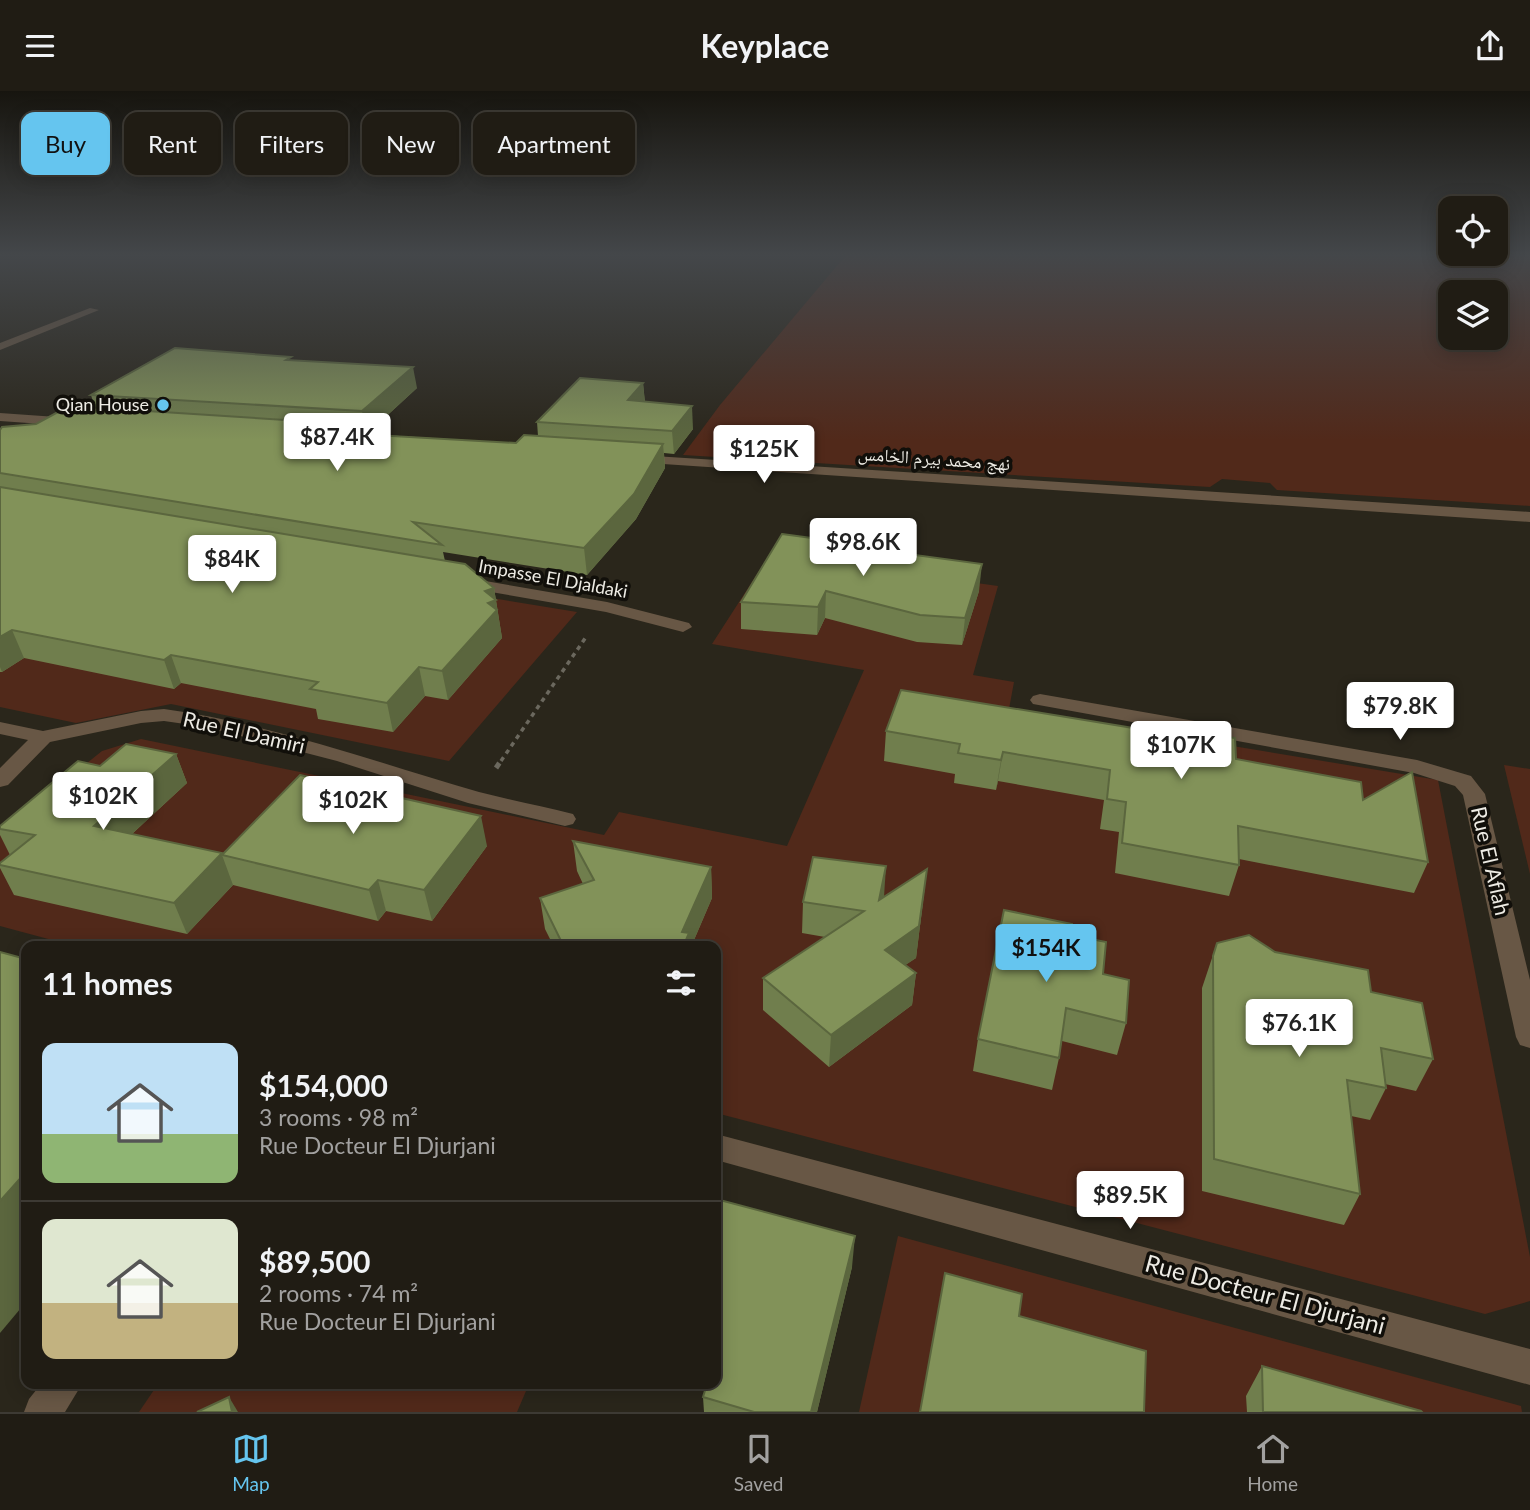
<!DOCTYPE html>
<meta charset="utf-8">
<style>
:root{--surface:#201c14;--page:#28251d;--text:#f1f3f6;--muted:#a2a1a0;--line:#3d3a34;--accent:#65c5ef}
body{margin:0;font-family:Lato,"Noto Naskh Arabic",sans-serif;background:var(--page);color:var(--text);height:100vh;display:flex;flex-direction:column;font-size:26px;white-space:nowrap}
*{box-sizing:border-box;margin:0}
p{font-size:23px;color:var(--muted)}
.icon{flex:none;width:38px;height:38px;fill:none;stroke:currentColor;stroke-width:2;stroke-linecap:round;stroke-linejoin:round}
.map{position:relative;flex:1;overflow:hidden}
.drawer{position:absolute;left:21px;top:850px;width:700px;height:448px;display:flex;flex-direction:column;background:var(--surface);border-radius:14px;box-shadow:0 4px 18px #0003,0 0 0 2px var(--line)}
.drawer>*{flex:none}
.hud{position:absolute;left:21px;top:21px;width:700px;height:63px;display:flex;gap:14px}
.fabs{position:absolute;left:1438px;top:105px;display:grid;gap:14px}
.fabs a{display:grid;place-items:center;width:70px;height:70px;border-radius:14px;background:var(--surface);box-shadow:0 4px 18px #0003,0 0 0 2px var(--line);font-size:35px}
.price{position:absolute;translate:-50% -60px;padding:0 16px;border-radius:7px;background:#fff;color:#222;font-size:23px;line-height:46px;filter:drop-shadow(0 2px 4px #0008)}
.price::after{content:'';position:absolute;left:50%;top:42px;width:21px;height:16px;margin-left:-10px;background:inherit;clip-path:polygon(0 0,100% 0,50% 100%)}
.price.on{background:var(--accent);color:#111}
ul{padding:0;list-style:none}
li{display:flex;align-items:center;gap:21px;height:175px;padding:0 21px}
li+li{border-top:2px solid var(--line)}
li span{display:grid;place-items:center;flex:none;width:196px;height:140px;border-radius:14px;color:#555}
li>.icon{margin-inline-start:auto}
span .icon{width:84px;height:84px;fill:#fffc;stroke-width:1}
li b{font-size:30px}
h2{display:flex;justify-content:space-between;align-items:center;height:84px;padding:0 21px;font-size:30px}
.tag{padding:0 24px;border-radius:14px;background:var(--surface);box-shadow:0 4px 18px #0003,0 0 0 2px var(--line);font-size:24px;line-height:63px}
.tag.on{background:var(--accent);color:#111}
header{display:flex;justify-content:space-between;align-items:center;height:91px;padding:0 21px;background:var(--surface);font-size:32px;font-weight:700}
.menu{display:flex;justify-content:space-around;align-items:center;height:98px;border-top:2px solid var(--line);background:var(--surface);font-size:19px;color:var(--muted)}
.menu a{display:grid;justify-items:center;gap:4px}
.menu .on{color:var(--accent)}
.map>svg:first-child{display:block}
.green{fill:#51291a;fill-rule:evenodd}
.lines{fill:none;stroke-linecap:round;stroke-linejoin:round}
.path-far1{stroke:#6b685e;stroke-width:3.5;stroke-dasharray:4.5 4.5;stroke-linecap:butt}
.path{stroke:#6b685e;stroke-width:5;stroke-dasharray:6 6;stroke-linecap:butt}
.minor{fill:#685745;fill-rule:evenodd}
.wall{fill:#707e4d}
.shaded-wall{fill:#5b663e}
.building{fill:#829259;stroke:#5b663e;stroke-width:2}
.poi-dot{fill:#65c5ef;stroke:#110f0a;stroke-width:2.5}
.labels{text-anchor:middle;stroke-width:7;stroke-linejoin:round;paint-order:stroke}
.far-poi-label{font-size:18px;fill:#edebe4;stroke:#110f0a;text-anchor:end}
.far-street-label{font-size:18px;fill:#edebe4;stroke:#110f0a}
.street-label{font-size:21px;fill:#edebe4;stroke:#110f0a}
.near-street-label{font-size:24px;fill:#edebe4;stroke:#110f0a}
</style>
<header><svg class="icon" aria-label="menu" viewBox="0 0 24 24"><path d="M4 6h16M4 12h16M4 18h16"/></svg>Keyplace<svg class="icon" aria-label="share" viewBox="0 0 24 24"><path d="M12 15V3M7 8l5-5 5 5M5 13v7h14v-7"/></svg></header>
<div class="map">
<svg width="1530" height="1321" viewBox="0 0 1530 1321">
<rect width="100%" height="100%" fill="#2a261b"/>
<g class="green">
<path d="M 846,164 L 1530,164 L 1530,415 L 1277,399 L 1270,392 L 1222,388 L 1210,396 L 683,364 L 720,314 ZM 1496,201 L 1496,247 L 1451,247 L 1451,201 Z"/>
<path d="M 0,426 L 577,521 L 449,670 L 171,613 L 76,632 L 0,616 Z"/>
<path d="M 770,463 L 998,495 L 973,584 L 1014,591 L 1009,618 L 1438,689 L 1530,1166 L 1530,1210 L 1485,1223 L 716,1022 L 716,856 L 78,856 L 0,835 L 0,742 L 102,660 L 141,648 L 604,744 L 619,721 L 787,755 L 864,579 L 712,553 Z"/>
<path d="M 1504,674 L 1530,678 L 1530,783 Z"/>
<path d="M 898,1145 L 1521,1315 L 1522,1321 L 859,1321 Z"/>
<path d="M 158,1293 L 529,1293 L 517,1321 L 139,1321 Z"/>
</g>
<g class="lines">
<path class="path-far1" d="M 501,670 L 586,546"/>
<path class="path" d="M 496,677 L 502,668"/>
<g class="minor">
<path d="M 90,217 L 99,219 L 0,259 L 0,252 Z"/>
<path d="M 0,322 L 71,327 L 78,331 L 71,335 L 0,330 Z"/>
<path d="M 638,364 L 1530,421 L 1530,431 L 633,371 L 633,365 Z"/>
<path d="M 468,487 L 607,511 L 689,532 L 692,536 L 683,541 L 606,521 L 462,496 L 459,492 L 462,488 Z"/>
<path d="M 1040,603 L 1417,669 L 1471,685 L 1485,703 L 1530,889 L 1530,957 L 1520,954 L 1516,946 L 1463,704 L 1455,695 L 1414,682 L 1033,613 L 1030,609 L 1033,605 Z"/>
<path d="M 164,618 C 272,633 375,671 479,701 C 510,709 542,715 573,723 L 576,728 L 573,733 L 565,735 L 468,712 L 337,670 L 206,636 L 164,630 L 141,632 L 50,651 L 8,694 L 0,696 L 0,677 L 28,649 L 0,643 L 0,631 L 43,640 L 141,620 Z"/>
<path d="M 716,1043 L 1530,1258 L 1530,1294 L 716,1069 Z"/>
<path d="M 41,1293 L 82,1293 L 65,1321 L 24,1321 L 29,1308 Z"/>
</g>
</g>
<g class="wall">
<path d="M 292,269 L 417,297 L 367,343 L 516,352 L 538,345 L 537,331 L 643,292 L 645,311 L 693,338 L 674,363 L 664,362 L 665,377 L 636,428 L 587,484 L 443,461 L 445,470 L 494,497 L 502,547 L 448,609 L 425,605 L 393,641 L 318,628 L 316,618 L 181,592 L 174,598 L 24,567 L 2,581 L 0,581 L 0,339 L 36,333 L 95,317 L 91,304 Z"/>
<path d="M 827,452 L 979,500 L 962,554 L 917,551 L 825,527 L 817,544 L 741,538 L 741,511 Z"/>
<path d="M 886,640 L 1236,668 L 1363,709 L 1428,771 L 1414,802 L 1239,768 L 1239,774 L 1229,805 L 1115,782 L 1119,741 L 1100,738 L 1104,709 L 998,690 L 996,699 L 954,692 L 955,683 L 884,670 Z"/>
<path d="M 176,663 L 187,692 L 132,743 L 222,762 L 487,755 L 432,830 L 386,820 L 378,830 L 233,794 L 187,843 L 14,804 L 0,777 L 0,772 L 10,764 L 0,744 L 0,735 L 100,675 Z"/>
<path d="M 573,750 L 711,776 L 712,807 L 691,856 L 554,856 L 545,838 L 540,807 L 583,793 L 577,780 Z"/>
<path d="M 927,778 L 916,867 L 905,874 L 916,882 L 912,914 L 829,976 L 763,919 L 763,887 L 825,846 L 802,842 L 803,811 L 884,806 Z"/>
<path d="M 1071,844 L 1103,883 L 1126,932 L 1117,964 L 1062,950 L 1059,967 L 1052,999 L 973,980 L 978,948 Z"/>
<path d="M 1217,852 L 1275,861 L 1371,901 L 1433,968 L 1416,1000 L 1385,993 L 1386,997 L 1370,1029 L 1351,1025 L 1360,1103 L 1344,1134 L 1202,1100 L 1202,897 Z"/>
<path d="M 716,1108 L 852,1176 L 817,1321 L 704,1321 L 703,1306 L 716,1293 Z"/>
<path d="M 1262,1275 L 1422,1321 L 1247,1321 L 1246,1305 Z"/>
</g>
<g class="shaded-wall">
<path d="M 413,276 L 417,297 L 367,343 L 362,320 Z"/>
<path d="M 643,292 L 645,314 L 628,309 Z"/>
<path d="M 692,315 L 693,338 L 674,363 L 672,340 Z"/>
<path d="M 348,333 L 353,356 L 338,342 Z"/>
<path d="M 663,353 L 665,377 L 636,428 L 587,484 L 584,457 Z"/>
<path d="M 982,473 L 979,500 L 962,554 L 965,527 Z"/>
<path d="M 494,497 L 502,547 L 448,609 L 442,580 L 485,500 Z"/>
<path d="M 826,500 L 825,527 L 817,544 L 818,516 Z"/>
<path d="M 12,539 L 24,567 L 2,581 L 0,576 L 0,546 Z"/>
<path d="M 171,564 L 181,592 L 174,598 L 164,569 Z"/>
<path d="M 419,576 L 425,605 L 393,641 L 387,612 Z"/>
<path d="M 1003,661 L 998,690 L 996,699 L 1001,669 Z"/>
<path d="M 176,663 L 187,692 L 107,766 L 94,735 Z"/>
<path d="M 481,725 L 487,755 L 432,830 L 424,799 Z"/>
<path d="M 222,762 L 222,764 L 233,794 L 187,843 L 174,812 Z"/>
<path d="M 886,775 L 884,806 L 879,809 Z"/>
<path d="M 711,776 L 712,807 L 691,856 L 683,856 L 682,841 Z"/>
<path d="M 927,778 L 916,867 L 882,890 L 885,859 Z"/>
<path d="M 378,789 L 386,820 L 378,830 L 369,799 Z"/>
<path d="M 916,882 L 912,914 L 829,976 L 831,944 Z"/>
<path d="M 26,1081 L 26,1211 L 0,1242 L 0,1110 Z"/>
<path d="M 855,1145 L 852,1176 L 817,1321 L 811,1321 Z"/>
<path d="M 229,1306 L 238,1321 L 232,1321 Z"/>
</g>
<g class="building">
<path d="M 175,257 L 291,266 L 286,269 L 413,276 L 362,320 L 91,304 Z"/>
<path d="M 580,287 L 643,292 L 628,309 L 692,315 L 672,340 L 537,331 Z"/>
<path d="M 69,315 L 348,333 L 338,342 L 516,352 L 524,344 L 663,353 L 634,403 L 584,457 L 413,431 L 442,454 L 0,382 L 0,339 L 2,336 L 36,333 Z"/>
<path d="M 0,396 L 465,473 L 494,497 L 485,500 L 496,509 L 488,512 L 497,519 L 442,580 L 419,576 L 387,612 L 310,598 L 318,591 L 171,564 L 164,569 L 12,539 L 0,546 Z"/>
<path d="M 782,443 L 827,449 L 826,452 L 982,473 L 965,527 L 920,524 L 826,500 L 818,516 L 741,511 Z"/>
<path d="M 901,599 L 1176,644 L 1177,638 L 1235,647 L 1236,668 L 1361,691 L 1363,709 L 1412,681 L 1428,771 L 1238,735 L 1239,774 L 1122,752 L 1126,711 L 1107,708 L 1110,679 L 1003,661 L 1001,669 L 958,662 L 960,653 L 886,640 Z"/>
<path d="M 126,653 L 176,663 L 94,735 L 222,762 L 174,812 L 0,774 L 0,772 L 35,744 L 0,738 L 0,735 L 78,670 L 100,675 Z"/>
<path d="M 300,684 L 481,725 L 424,799 L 378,789 L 369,799 L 222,764 Z"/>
<path d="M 573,750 L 711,776 L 682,841 L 689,842 L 683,856 L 564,856 L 540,807 L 594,789 Z"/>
<path d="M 813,766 L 886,775 L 879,809 L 927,778 L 919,835 L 885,859 L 916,882 L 831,944 L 763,887 L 864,820 L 803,811 Z"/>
<path d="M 1004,819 L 1072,833 L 1071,844 L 1106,851 L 1103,883 L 1129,889 L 1126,932 L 1066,917 L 1059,967 L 978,948 Z"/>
<path d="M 1249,844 L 1275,861 L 1368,879 L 1371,901 L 1422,912 L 1433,968 L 1381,957 L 1386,997 L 1347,989 L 1360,1103 L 1214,1068 L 1213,865 L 1217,852 Z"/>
<path d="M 0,861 L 26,868 L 26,1081 L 0,1110 Z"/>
<path d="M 716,1108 L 855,1145 L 811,1321 L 754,1321 L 703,1306 L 707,1293 L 716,1293 L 717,1261 L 716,1260 Z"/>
<path d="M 945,1182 L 1022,1203 L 1019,1225 L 1146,1260 L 1144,1321 L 920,1321 Z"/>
<path d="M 1262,1275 L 1421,1320 L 1422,1321 L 1263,1321 Z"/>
<path d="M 229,1306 L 232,1321 L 197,1321 Z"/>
</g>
<linearGradient id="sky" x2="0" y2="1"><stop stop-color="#17150f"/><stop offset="0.47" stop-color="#44474a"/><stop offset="1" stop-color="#44474a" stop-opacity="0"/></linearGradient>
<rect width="1530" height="349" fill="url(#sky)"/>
<circle class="poi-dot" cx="163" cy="314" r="7"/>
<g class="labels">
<g class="far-poi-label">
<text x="149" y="320">Qian House</text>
</g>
<g class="far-street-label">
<text transform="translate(934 368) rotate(4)" y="6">نهج محمد بيرم الخامس</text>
<text transform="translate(553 488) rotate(10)" y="6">Impasse El Djaldaki</text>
</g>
<g class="street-label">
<text transform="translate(244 642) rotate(13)" y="7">Rue El Damiri</text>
<text transform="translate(1490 770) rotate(77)" y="7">Rue El Aflah</text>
</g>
<g class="near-street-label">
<text transform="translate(1265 1204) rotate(15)" y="8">Rue Docteur El Djurjani</text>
</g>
</g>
</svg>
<div class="fabs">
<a><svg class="icon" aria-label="locate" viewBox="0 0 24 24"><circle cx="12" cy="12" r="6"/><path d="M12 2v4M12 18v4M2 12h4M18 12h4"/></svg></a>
<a><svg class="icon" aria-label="layers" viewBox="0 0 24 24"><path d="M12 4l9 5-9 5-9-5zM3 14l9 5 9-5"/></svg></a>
</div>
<b class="price" style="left:337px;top:382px">$87.4K</b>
<b class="price" style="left:764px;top:394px">$125K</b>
<b class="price" style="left:863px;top:487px">$98.6K</b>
<b class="price" style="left:232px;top:504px">$84K</b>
<b class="price" style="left:1400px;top:651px">$79.8K</b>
<b class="price" style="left:1181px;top:690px">$107K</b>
<b class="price" style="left:103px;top:741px">$102K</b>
<b class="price" style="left:353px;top:745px">$102K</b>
<b class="price on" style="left:1046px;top:893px">$154K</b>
<b class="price" style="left:1299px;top:968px">$76.1K</b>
<b class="price" style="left:1130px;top:1140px">$89.5K</b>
<div class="hud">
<a class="tag on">Buy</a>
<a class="tag">Rent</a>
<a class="tag">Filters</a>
<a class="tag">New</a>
<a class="tag">Apartment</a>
</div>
<section class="drawer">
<h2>11 homes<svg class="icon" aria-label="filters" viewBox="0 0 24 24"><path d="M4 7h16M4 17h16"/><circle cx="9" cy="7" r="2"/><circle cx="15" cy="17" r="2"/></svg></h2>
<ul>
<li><span style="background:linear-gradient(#bfe0f5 65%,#8fb573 0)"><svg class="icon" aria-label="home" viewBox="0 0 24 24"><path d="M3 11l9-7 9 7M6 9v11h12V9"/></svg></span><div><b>$154,000</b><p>3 rooms · 98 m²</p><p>Rue Docteur El Djurjani</p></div></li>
<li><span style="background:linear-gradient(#dfe7d0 60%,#c2b280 0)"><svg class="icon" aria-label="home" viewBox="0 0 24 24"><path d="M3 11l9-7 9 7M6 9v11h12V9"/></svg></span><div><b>$89,500</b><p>2 rooms · 74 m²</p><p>Rue Docteur El Djurjani</p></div></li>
</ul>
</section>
</div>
<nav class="menu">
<a class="on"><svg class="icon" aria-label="map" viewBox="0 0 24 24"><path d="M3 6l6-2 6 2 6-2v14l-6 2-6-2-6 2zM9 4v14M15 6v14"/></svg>Map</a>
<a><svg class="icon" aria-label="saved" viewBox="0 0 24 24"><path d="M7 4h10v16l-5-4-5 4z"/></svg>Saved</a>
<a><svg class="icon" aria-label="home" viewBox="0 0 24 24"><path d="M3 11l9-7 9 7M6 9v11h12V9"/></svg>Home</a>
</nav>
